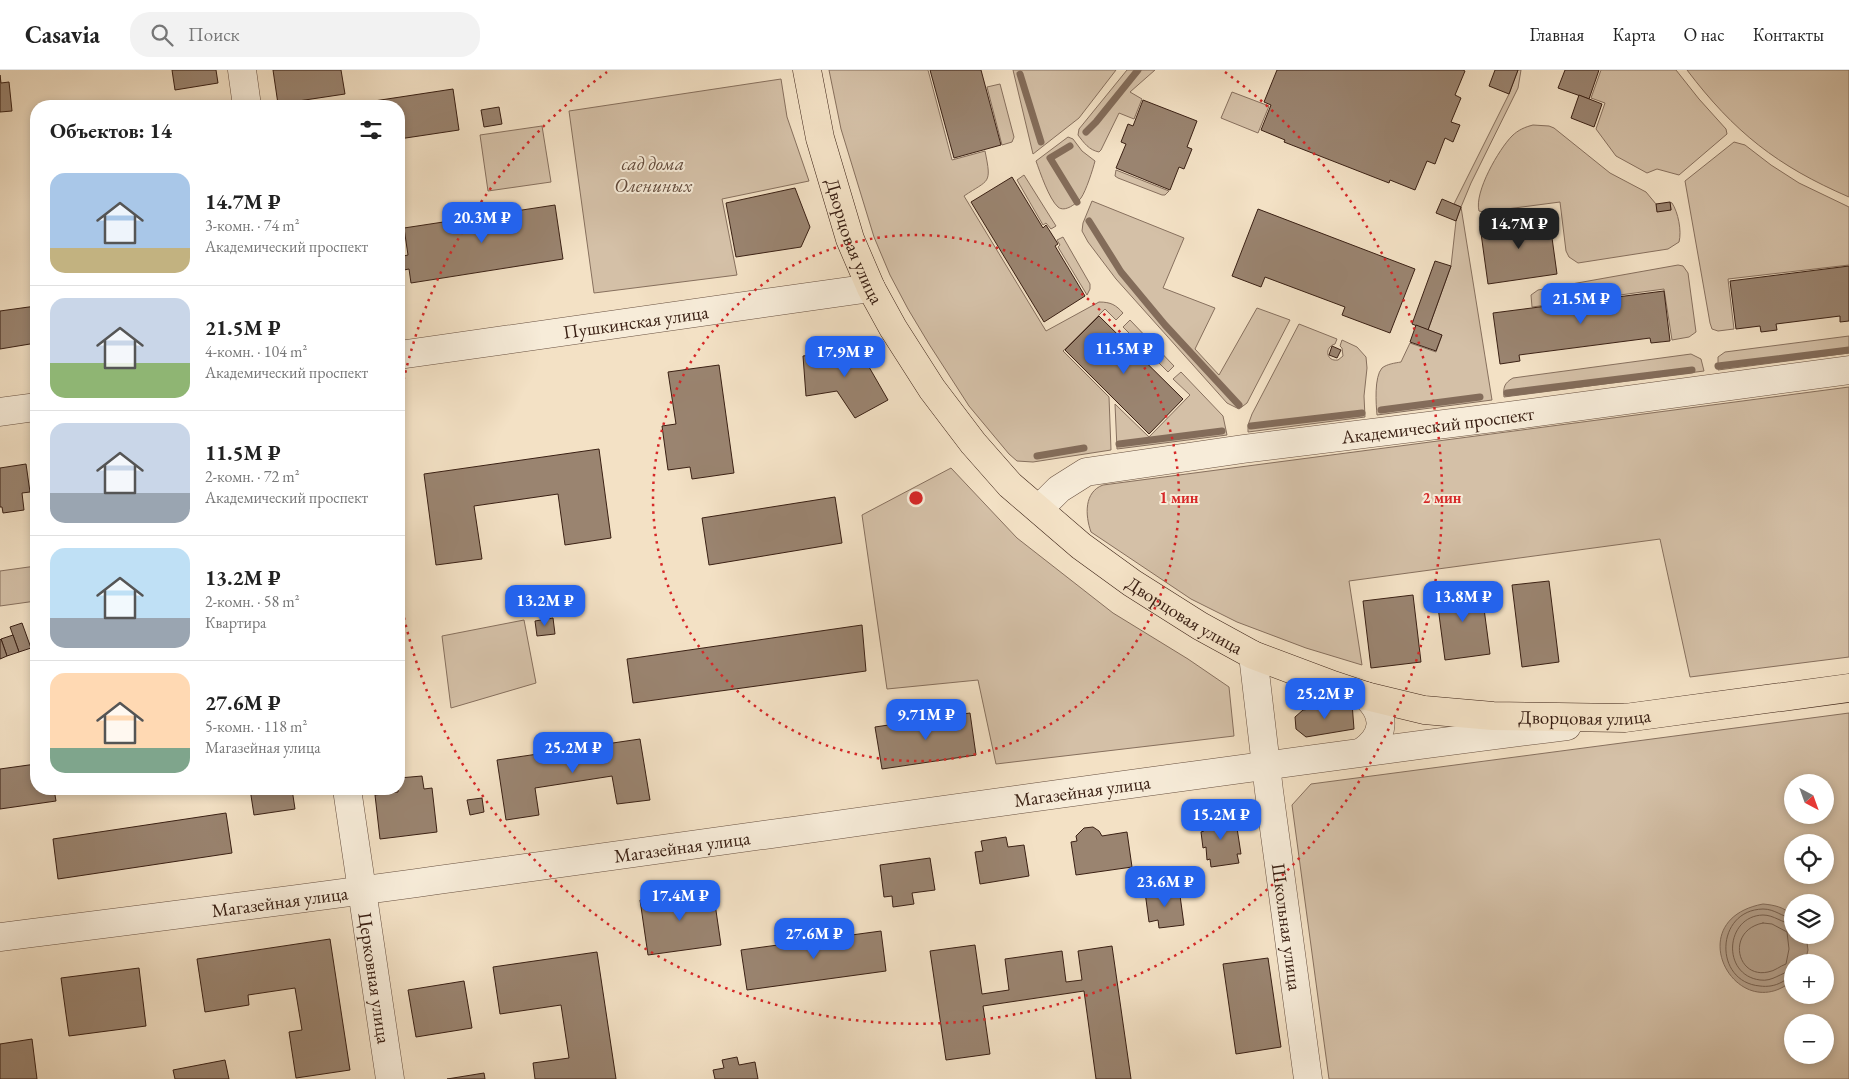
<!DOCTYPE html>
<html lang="ru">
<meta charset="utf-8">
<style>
:root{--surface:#fff;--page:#f2f2f2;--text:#222;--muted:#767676;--line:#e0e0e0;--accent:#2563eb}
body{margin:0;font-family:"EB Garamond",serif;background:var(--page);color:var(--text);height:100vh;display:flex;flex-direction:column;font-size:19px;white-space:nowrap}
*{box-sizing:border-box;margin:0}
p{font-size:16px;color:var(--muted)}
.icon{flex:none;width:28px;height:28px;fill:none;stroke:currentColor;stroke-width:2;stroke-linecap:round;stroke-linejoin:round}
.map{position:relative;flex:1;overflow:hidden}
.sheet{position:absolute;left:30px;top:30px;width:375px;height:695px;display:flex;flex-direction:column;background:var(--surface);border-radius:20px;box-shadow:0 2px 8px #0003}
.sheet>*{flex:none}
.needle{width:32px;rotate:139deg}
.controls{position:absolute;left:1784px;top:704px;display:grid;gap:10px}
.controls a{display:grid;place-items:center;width:50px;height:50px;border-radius:50%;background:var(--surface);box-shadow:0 2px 8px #0003;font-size:25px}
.price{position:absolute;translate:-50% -42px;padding:0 11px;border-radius:10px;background:var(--accent);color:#fff;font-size:16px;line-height:32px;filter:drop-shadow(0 1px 2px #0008)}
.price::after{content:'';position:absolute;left:50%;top:30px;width:15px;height:11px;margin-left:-8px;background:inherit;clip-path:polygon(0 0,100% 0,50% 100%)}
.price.on{background:#222;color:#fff}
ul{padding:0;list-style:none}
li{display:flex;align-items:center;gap:15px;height:125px;padding:0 20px}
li+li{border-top:1px solid var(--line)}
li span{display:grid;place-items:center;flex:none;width:140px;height:100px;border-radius:15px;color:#555}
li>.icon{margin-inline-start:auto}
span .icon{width:60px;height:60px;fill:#fffc;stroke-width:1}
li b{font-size:21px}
h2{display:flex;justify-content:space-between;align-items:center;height:60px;padding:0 20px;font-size:21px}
header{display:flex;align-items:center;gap:30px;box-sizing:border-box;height:70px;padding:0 25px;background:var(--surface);border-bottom:1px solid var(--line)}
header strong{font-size:24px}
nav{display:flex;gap:28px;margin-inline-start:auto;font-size:18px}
.search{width:350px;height:45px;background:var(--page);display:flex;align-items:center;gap:12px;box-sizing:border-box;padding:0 18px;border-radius:20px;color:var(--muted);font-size:19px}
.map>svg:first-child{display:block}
.green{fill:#d4c0a7;stroke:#87705e;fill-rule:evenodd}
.water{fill:#b49f89;stroke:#836c5a}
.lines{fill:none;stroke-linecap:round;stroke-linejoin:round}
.shore{stroke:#77604e;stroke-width:1}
.stream{stroke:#836c5a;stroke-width:7}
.building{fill:#9a8470;stroke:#3a2014}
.minor-casing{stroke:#685040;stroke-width:29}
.major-casing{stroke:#3a2014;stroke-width:29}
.minor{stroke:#f7ecd9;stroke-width:28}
.major{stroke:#f3e1c5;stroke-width:28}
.ring{fill:none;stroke:#d62828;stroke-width:2.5;stroke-dasharray:2.5 5}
.labels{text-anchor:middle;stroke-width:4;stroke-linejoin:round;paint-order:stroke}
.park-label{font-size:19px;font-style:italic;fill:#604839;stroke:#f7ecd9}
.street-label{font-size:19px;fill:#3a2014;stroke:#f7ecd9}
.centre{fill:#d62828;stroke:#f7ecd9;stroke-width:2.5}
.ring-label{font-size:15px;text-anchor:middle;font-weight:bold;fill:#d62828;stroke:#f7ecd9;stroke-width:4;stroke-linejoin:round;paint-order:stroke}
</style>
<header>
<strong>Casavia</strong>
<div class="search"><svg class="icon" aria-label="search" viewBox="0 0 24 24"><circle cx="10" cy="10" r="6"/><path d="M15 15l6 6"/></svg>Поиск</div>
<nav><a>Главная</a><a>Карта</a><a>О нас</a><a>Контакты</a></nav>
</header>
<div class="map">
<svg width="1849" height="1009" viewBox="0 0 1849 1009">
<rect width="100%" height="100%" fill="#f3e1c5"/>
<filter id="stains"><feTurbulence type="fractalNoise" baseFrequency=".004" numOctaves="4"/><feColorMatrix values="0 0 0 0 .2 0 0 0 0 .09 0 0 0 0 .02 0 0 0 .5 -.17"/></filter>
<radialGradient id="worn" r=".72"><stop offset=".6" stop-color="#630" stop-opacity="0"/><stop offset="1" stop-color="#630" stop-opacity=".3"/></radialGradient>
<g class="green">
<path d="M 829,0 L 928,0 L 952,90 L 985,81 C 992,115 989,109 964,126 L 1046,261 L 1099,232 C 1111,232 1116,235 1123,243 L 1116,250 L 1105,239 L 1063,281 L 1109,327 L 1111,380 L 1033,392 L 1017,391 L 1009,384 L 969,336 L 929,274 L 908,239 L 890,205 L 874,167 L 841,59 Z"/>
<path d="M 1013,0 L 1116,0 L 1079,48 L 1033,84 Z"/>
<path d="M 1127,0 L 1155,0 L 1130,22 L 1142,29 L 1134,49 L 1119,43 L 1101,80 L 1099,82 C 1089,80 1084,73 1078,65 L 1079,59 Z"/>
<path d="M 1518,0 L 1521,0 L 1518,18 L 1471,113 L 1461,137 L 1492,330 L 1377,345 C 1376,334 1374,307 1382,298 C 1387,294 1395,293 1401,292 L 1410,273 L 1436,282 L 1442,265 L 1428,260 L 1451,196 L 1456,151 L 1461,137 L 1454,134 L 1509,24 Z"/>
<path d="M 1601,0 L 1676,0 L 1699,29 L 1726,59 L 1727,64 L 1679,105 L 1657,99 L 1647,103 L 1616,86 L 1596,59 L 1605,33 L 1591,28 Z"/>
<path d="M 1687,0 L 1849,0 L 1849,127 C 1777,96 1734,62 1687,0 Z"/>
<path d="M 781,9 L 787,47 L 809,111 L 722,129 L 737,205 L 594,223 L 569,41 Z"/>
<path d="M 1000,14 L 1014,67 L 1012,72 L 1002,75 L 987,17 Z"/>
<path d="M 1232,22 L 1269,36 L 1258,63 L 1221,48 Z"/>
<path d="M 1533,55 L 1549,56 L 1554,58 L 1610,103 L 1646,122 L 1656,134 L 1671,140 L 1670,132 L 1672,133 C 1678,142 1682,161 1679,172 L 1668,179 L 1578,193 L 1569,187 L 1566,181 L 1560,132 L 1484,142 L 1479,141 C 1474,122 1499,79 1512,66 C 1518,60 1525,57 1533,55 Z"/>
<path d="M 542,56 L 551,112 L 488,121 L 480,65 Z"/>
<path d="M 1068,67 L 1073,69 L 1082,81 L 1095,91 C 1093,99 1086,121 1081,128 C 1077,133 1065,143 1058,137 C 1049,129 1040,102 1036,91 Z"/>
<path d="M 1734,72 L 1745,75 L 1771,95 L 1799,113 L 1849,137 L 1849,195 L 1728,209 L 1734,259 L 1718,261 L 1712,259 L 1710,253 L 1685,111 Z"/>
<path d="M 1116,100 L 1169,121 L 1165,125 L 1162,125 L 1118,108 L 1115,106 Z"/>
<path d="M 1024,105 L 1056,156 L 1051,159 L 1046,153 L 1043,155 L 1017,110 Z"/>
<path d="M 1092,131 L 1184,168 L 1163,218 L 1215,238 L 1195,279 L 1219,305 L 1257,238 L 1290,250 L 1247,333 L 1239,339 L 1227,333 L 1116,209 L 1088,172 L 1082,161 L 1083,153 Z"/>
<path d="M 1063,167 L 1090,214 L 1090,219 L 1087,225 L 1058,177 L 1060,175 L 1057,170 Z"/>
<path d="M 1678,195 L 1683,196 L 1688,203 L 1696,262 L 1689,267 L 1672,270 L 1664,219 L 1532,237 L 1531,225 L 1538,220 Z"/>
<path d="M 1130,250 L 1174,296 L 1168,302 L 1123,257 Z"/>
<path d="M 1299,254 L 1337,269 L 1335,274 C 1324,277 1326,292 1338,290 L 1343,286 L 1342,278 L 1340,276 L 1342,270 L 1357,277 L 1366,287 L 1367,298 L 1364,326 L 1365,347 L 1248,362 L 1248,355 L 1252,344 Z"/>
<path d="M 1849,266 L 1849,283 L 1718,300 L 1718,287 L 1725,282 Z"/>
<path d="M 1691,284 L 1701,289 L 1704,301 L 1504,327 C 1503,318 1504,313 1513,308 Z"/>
<path d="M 1181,302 L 1223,346 L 1227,365 L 1117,379 L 1115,334 L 1149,367 L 1190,325 L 1173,309 Z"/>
<path d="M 1849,317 L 1849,587 L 1690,607 L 1660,469 L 1349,511 L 1362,595 L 1306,578 L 1237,552 L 1191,529 L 1091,462 C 1085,445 1084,422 1103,415 Z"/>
<path d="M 951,398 L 1017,468 L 1113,543 L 1188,589 L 1229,617 L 1234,666 L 996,694 L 978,610 L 887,619 L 862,445 Z"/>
<path d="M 36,496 L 36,531 L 0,536 L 0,501 Z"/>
<path d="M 524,550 L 536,613 L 451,638 L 442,566 Z"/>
<path d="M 1849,643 L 1849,1009 L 1329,1009 L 1292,735 L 1311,714 ZM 1792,712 L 1825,712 L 1825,745 L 1792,745 ZM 1792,772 L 1825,772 L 1825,805 L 1792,805 ZM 1792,832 L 1825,832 L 1825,865 L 1792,865 ZM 1792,892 L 1825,892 L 1825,925 L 1792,925 ZM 1792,952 L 1825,952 L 1825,985 L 1792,985 Z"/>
</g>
<path class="water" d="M 1763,834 C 1774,835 1784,837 1792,845 L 1792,865 L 1806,865 L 1808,880 L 1805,892 L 1792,892 L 1792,911 C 1736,957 1678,850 1763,834 Z"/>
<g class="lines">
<g class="shore">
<path d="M 1792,848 C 1782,847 1775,839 1763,839 C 1715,840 1713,912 1760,916 C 1767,917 1775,916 1782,912 C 1786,910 1788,908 1792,907"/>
<path d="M 1763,853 L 1772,854 L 1787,862 L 1789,879 L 1786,894 C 1780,896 1775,901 1768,902 C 1736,909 1726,860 1763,853 Z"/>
<path d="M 1792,854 C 1782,853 1774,845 1763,845 C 1725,846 1721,905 1760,910 C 1773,912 1781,902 1792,901"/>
</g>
<g class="stream">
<path d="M 1020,4 L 1041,72"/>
<path d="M 1086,62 L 1096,52 L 1138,0"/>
<path d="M 1070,76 L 1050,88 L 1077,132"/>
<path d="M 1089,151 L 1121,202 L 1165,255 L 1239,335"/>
<path d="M 1718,296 L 1849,280"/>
<path d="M 1507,323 L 1692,300"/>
<path d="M 1381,340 L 1480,327"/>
<path d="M 1251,356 L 1362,343"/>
<path d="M 1119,374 L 1222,361"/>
<path d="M 1037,386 L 1084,378"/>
</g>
</g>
<g class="building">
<path d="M 172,0 L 216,0 L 218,13 L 175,20 Z"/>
<path d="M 273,0 L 341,0 L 345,24 L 278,34 Z"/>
<path d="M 930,0 L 981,0 L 1001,75 L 954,88 Z"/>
<path d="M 1277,0 L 1463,0 L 1465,1 L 1455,25 L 1461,28 L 1451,52 L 1460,55 L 1453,72 L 1445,68 L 1435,94 L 1427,91 L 1415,120 L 1390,110 L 1389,113 L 1284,72 L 1285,70 L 1261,60 L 1271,35 L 1264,32 Z"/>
<path d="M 1495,0 L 1518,0 L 1509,24 L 1489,16 Z"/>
<path d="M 1565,0 L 1599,0 L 1589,29 L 1558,18 Z"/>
<path d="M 0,5 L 1,13 L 9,12 L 12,41 L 0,42 Z"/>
<path d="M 453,19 L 459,60 L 399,69 L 399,36 L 375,36 L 374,31 Z"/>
<path d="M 1579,25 L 1602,34 L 1594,57 L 1571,48 Z"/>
<path d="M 1143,30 L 1197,51 L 1187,77 L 1192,79 L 1184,99 L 1179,97 L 1170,120 L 1116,98 L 1126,74 L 1121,72 L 1128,54 L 1133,56 Z"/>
<path d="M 499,37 L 502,54 L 484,57 L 481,40 Z"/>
<path d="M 1012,107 L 1043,158 L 1046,155 L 1058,174 L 1055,176 L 1085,226 L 1044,252 L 971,132 Z"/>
<path d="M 795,118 L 810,157 L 801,177 L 736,187 L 726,133 Z"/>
<path d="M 1442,129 L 1461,137 L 1456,151 L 1436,143 Z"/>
<path d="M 1670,132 L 1671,140 L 1657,142 L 1656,134 Z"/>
<path d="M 555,135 L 563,189 L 411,213 L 409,199 L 399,201 L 399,187 L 408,185 L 404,158 Z"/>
<path d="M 1258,139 L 1415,199 L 1390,263 L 1342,245 L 1345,237 L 1265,207 L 1261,217 L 1232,206 Z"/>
<path d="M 1549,146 L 1557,204 L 1488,214 L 1480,156 Z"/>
<path d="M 1435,191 L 1451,196 L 1428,260 L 1412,254 Z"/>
<path d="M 1849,196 L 1849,251 L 1840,252 L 1840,246 L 1776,254 L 1777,260 L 1761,262 L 1760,256 L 1736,259 L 1730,211 Z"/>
<path d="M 1664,221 L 1670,271 L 1651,273 L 1650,268 L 1519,285 L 1520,291 L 1500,294 L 1493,243 Z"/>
<path d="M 36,236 L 36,273 L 0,279 L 0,241 Z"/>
<path d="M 1099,246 L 1183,329 L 1149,364 L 1065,280 Z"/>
<path d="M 1416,255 L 1442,265 L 1436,281 L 1410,272 Z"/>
<path d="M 862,272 L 869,274 L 871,279 L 869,285 L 865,290 L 888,330 L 855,348 L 837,321 L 806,326 L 803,286 L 855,279 L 856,274 Z"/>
<path d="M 1332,276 L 1341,280 L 1337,288 L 1329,285 Z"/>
<path d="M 719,295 L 734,403 L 692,409 L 690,397 L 668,400 L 662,356 L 676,354 L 668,302 Z"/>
<path d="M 599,379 L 611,468 L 565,475 L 558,424 L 474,436 L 482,489 L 436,495 L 424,404 Z"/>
<path d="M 26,394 L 30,422 L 22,423 L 24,440 L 3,443 L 2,437 L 0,437 L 0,398 Z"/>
<path d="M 835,427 L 842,473 L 709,495 L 702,448 Z"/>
<path d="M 1549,511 L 1559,592 L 1522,597 L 1512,515 Z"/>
<path d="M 1481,516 L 1490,584 L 1445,590 L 1436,522 Z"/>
<path d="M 1413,525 L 1421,592 L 1371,598 L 1363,531 Z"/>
<path d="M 553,548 L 555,564 L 537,566 L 535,551 Z"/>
<path d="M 22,553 L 31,578 L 19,582 L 10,557 Z"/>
<path d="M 862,555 L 866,601 L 633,633 L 627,589 Z"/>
<path d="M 399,561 L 402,583 L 399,583 Z"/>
<path d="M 13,565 L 19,582 L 7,586 L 1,569 Z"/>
<path d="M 1,569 L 7,586 L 0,589 L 0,570 Z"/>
<path d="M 1352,633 L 1354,659 L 1306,667 L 1296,659 L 1295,647 L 1303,640 Z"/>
<path d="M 970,643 L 976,685 L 882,699 L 875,657 Z"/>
<path d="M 640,669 L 650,730 L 617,734 L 612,706 L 535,718 L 539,745 L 506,750 L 497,690 Z"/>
<path d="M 36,694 L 36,719 L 54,719 L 56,731 L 0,739 L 0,699 Z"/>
<path d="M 422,706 L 424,719 L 432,718 L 437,762 L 380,769 L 375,725 L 398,722 L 399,708 Z"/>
<path d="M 250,719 L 292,719 L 295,739 L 254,745 Z"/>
<path d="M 482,728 L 484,742 L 470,745 L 467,730 Z"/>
<path d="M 226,743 L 232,783 L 58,809 L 53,769 Z"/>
<path d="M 1235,745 L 1241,784 L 1237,784 L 1239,793 L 1211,797 L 1210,789 L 1207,790 L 1206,777 L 1203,778 L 1201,762 L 1204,761 L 1202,750 Z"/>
<path d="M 1093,757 L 1099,761 L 1102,766 L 1127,762 L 1132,797 L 1076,805 L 1071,772 L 1077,771 L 1076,766 L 1084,758 Z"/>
<path d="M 1006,767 L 1008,777 L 1024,775 L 1029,806 L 980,814 L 975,782 L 983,781 L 981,771 Z"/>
<path d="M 930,788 L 935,820 L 912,823 L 914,834 L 893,837 L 892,826 L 884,827 L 880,795 Z"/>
<path d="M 1179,818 L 1184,855 L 1159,858 L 1158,850 L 1149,852 L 1145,822 Z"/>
<path d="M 713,820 L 721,875 L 648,885 L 640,830 Z"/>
<path d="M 881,861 L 886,901 L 747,920 L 741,880 Z"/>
<path d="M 330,869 L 350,1000 L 296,1008 L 289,962 L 302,960 L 295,918 L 248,925 L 249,935 L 205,942 L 197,889 Z"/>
<path d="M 975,875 L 982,924 L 1009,920 L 1005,889 L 1062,881 L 1066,912 L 1082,910 L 1078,881 L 1112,876 L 1131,1009 L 1096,1009 L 1084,921 L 983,936 L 990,984 L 946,990 L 930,881 Z"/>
<path d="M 597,882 L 616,1009 L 535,1009 L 533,993 L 569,988 L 561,935 L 500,944 L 493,897 Z"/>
<path d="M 1268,888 L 1281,977 L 1236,984 L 1223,894 Z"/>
<path d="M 139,898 L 146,956 L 69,966 L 61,908 Z"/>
<path d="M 464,911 L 472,958 L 416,967 L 408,920 Z"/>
<path d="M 32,969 L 37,1009 L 0,1009 L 0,974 Z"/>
<path d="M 737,987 L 739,995 L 755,992 L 758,1009 L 715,1009 L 713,1000 L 724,998 L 722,990 Z"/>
<path d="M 225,990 L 229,1009 L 175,1009 L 173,1000 Z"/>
<path d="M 484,1003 L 485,1009 L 447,1009 Z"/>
</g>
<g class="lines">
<defs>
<g id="minor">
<path d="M 242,0 L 247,36"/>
<path id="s1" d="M 399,285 L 871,218"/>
<path d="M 0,342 L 36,337"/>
<path id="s2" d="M 1039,439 L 1059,419 L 1086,402 L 1243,379 L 1501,347 L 1849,300"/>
<path id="s3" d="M 1253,585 L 1269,721 L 1308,1009"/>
<path d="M 1362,682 C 1385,666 1387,645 1366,626"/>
<path id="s4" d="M 347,719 L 390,1009"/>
<path id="s5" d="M 0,867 C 523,803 1044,722 1567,656"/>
</g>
<g id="major">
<path id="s6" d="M 807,0 L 820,68 L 850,169 L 871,218 L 893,258 L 932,319 L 973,373 L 1010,415 L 1081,476 L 1132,513 L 1200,556 L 1253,585 L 1333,615 L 1366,626 L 1424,640 L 1493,646 L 1625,648 L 1849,618"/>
</g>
</defs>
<use href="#minor" class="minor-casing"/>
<use href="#major" class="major-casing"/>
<use href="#minor" class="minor"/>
<use href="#major" class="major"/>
</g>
<g class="ring">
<circle cx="916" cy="428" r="263"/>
<path d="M399 332A526 526 0 0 1 607 2M1225 2A526 526 0 1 1 399 524"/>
</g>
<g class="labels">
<g class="park-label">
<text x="653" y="100">сад дома<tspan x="653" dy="22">Олениных</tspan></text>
</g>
<g class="street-label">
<text dy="7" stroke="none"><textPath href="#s6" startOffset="178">Дворцовая улица</textPath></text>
<text dy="7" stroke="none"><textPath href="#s1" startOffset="239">Пушкинская улица</textPath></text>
<text dy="7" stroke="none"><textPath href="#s2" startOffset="415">Академический проспект</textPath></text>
<text dy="7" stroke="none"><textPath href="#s6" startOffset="688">Дворцовая улица</textPath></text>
<text dy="7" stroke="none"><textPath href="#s6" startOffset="1108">Дворцовая улица</textPath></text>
<text dy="7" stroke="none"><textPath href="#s5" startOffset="1092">Магазейная улица</textPath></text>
<text dy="7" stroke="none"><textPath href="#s5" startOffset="688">Магазейная улица</textPath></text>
<text dy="7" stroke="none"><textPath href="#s5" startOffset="282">Магазейная улица</textPath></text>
<text dy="7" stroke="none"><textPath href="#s3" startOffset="274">Школьная улица</textPath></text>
<text dy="7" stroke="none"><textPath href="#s4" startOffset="191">Церковная улица</textPath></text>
</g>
</g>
<circle cx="916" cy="428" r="8" class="centre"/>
<g class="ring-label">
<text x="1179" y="433">1 мин</text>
<text x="1442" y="433">2 мин</text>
</g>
<rect width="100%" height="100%" filter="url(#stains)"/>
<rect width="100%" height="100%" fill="url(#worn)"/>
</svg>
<div class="controls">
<a><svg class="needle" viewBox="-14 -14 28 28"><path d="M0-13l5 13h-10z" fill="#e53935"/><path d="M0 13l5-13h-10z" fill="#767676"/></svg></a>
<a><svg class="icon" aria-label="locate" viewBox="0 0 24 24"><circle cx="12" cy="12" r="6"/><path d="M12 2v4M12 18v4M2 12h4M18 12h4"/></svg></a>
<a><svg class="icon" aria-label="layers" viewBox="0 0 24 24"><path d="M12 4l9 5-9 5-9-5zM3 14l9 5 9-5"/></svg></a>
<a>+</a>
<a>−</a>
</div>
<b class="price" style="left:482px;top:174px">20.3M ₽</b>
<b class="price on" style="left:1519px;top:180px">14.7M ₽</b>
<b class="price" style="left:1581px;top:255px">21.5M ₽</b>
<b class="price" style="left:1124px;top:305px">11.5M ₽</b>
<b class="price" style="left:845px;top:308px">17.9M ₽</b>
<b class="price" style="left:1463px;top:553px">13.8M ₽</b>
<b class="price" style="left:545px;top:557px">13.2M ₽</b>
<b class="price" style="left:1325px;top:650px">25.2M ₽</b>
<b class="price" style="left:926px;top:671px">9.71M ₽</b>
<b class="price" style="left:573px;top:704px">25.2M ₽</b>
<b class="price" style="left:1221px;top:771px">15.2M ₽</b>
<b class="price" style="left:1165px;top:838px">23.6M ₽</b>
<b class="price" style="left:680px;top:852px">17.4M ₽</b>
<b class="price" style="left:814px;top:890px">27.6M ₽</b>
<section class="sheet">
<h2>Объектов: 14<svg class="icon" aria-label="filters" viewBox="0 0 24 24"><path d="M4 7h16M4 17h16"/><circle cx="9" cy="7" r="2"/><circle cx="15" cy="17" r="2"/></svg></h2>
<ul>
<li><span style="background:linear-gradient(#a9c7e8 75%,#c2b280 0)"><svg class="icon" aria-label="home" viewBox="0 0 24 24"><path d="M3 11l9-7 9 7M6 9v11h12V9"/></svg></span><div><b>14.7M ₽</b><p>3-комн. · 74 m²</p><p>Академический проспект</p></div></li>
<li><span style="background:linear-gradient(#c9d6e8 65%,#8fb573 0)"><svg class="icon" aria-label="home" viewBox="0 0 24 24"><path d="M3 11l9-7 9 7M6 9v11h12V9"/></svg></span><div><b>21.5M ₽</b><p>4-комн. · 104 m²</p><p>Академический проспект</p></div></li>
<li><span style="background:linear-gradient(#c9d6e8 70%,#9aa5b1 0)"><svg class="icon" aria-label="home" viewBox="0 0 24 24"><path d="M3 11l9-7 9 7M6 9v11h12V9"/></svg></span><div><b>11.5M ₽</b><p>2-комн. · 72 m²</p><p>Академический проспект</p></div></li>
<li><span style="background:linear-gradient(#bfe0f5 70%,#9aa5b1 0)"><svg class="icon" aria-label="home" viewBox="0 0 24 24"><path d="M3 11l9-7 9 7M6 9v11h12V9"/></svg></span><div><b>13.2M ₽</b><p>2-комн. · 58 m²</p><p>Квартира</p></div></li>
<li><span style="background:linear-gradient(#ffd9b3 75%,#7fa58c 0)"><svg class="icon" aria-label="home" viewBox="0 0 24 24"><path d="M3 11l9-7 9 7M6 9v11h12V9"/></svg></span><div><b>27.6M ₽</b><p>5-комн. · 118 m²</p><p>Магазейная улица</p></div></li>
</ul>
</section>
</div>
